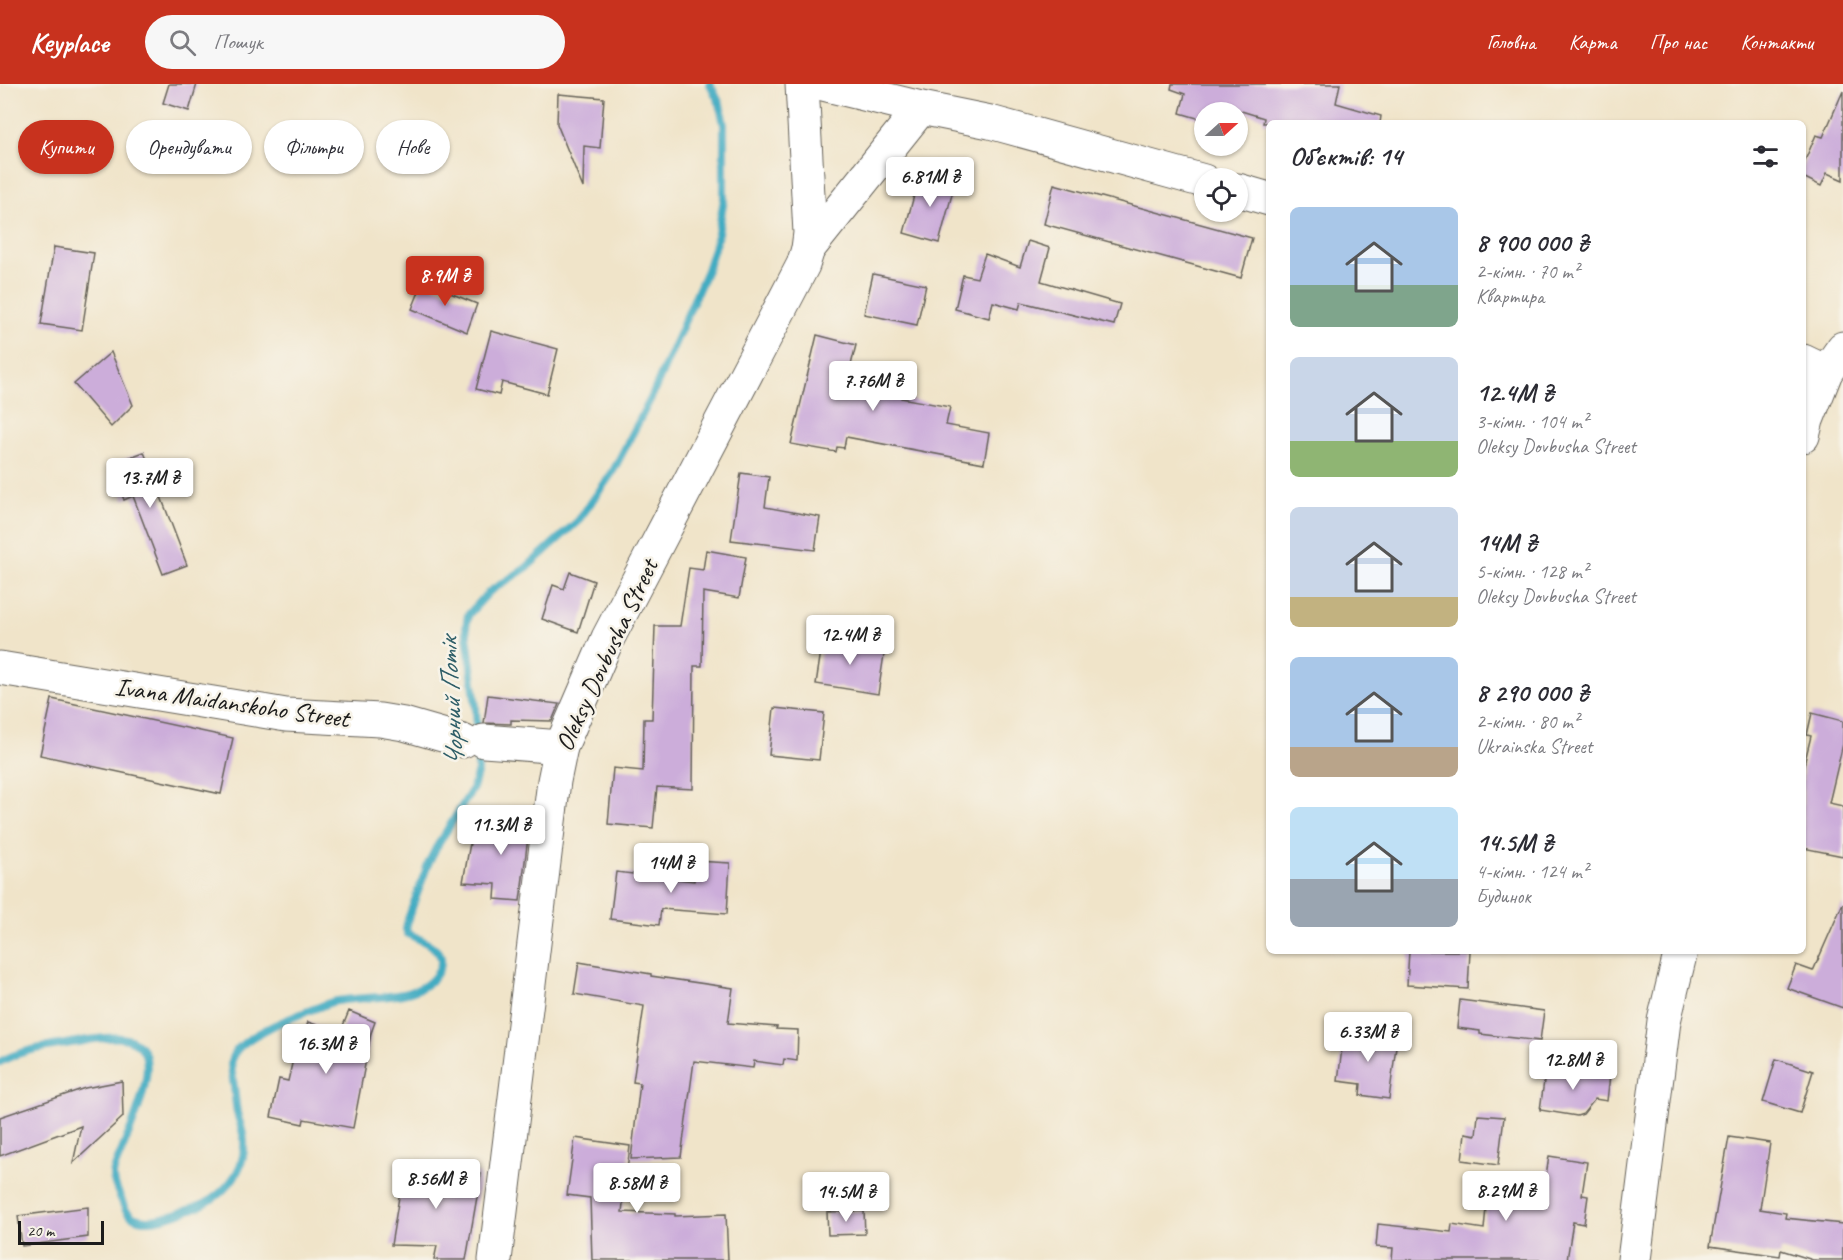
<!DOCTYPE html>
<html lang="uk">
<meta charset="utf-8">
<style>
:root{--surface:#fff;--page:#f7f7f7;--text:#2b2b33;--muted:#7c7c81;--accent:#c8321e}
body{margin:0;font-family:Caveat,sans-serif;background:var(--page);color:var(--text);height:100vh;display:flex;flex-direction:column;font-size:22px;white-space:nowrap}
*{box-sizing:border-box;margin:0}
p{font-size:20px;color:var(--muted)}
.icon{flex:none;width:33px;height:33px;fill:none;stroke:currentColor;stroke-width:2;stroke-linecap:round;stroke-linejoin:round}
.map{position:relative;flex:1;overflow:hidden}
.panel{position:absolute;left:1266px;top:36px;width:540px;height:834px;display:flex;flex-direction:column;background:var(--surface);border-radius:9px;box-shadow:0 2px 4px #0004}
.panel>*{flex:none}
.banner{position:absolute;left:18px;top:36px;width:570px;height:54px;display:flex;gap:12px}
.needle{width:39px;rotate:69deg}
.buttons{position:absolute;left:1194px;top:18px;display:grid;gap:12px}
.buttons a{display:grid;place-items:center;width:54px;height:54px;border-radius:50%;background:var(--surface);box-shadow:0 2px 4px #0004;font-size:30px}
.scale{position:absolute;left:18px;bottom:15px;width:86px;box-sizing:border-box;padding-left:6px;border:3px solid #1c1c1c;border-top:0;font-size:16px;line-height:21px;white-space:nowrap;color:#1c1c1c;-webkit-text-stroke:4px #f7f3e8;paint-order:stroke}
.price{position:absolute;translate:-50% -51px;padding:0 14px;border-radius:6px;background:#fff;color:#222;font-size:20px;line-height:39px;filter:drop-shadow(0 2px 3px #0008)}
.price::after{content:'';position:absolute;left:50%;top:36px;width:18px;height:14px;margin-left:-9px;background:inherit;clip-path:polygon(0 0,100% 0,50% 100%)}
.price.on{background:var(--accent);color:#fff}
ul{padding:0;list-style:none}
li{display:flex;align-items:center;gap:18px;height:150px;padding:0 24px}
li span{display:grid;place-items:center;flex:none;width:168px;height:120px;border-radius:9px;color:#555}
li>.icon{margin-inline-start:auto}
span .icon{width:72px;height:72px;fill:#fffc;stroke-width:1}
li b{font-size:26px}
h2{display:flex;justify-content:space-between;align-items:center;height:72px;padding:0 24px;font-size:26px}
.pill{padding:0 21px;border-radius:27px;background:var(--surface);box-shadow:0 2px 4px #0004;font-size:21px;line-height:54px}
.pill.on{background:var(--accent);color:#fff}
header{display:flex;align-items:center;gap:36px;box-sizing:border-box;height:84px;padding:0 30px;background:var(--accent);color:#fff}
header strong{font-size:28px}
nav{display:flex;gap:33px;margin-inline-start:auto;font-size:21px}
.search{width:420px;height:54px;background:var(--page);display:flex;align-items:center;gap:15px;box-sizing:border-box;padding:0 21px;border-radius:33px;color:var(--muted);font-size:22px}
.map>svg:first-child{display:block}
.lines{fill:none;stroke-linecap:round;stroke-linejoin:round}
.stream{stroke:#42acc2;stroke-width:8}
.building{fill:#ccadda}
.minor-casing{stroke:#666259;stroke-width:35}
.tertiary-casing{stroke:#666259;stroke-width:35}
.minor{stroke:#fff;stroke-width:33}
.tertiary{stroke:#fff;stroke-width:33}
.labels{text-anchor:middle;stroke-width:5;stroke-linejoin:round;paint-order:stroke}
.street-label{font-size:26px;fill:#1c1c1c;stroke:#f7f3e8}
.water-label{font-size:27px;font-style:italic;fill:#2d5d67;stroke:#f7f3e8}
</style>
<header>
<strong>Keyplace</strong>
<div class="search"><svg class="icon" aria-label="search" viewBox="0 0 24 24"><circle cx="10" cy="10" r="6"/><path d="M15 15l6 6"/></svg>Пошук</div>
<nav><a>Головна</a><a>Карта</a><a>Про нас</a><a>Контакти</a></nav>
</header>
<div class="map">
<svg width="1843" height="1176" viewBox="0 0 1843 1176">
<rect width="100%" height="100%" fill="#f7f3e8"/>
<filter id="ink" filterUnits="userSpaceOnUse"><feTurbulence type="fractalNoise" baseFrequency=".0167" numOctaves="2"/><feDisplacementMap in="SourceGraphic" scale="12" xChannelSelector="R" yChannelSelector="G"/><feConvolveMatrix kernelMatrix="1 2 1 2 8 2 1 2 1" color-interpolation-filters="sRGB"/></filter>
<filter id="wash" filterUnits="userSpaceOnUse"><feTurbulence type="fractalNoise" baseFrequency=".008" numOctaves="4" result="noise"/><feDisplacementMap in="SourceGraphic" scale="24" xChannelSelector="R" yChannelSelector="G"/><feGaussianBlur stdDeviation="1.35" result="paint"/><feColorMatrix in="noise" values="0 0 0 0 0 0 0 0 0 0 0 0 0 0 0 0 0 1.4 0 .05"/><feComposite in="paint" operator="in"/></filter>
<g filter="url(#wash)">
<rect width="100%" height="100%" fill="#f0e4c9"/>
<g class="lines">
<path class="stream" d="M 0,978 C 25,963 59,962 88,956 C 103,954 127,949 140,962 C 159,980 133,1040 124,1061 C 121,1070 114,1082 113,1091 C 113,1098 119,1110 122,1117 C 125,1126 129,1133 139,1135 C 155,1139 177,1130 192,1125 C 219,1116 246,1090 244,1058 C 244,1048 239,1038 237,1028 C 235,1017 235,1007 233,996 C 232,987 229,977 234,970 C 247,948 305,929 329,919 C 361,909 426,922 440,883 C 447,865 421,856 408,850 L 406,845 L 408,835 L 428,780 L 436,764 L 473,704 L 478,686 L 476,623 L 466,543 L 468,531 L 489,508 L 526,484 L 578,437 L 612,389 L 651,314 L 707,186 L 717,155 L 724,115 L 724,41 L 720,20 L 710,0"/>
</g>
<g id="blocks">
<g class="building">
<path d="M 169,0 L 197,0 L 189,27 L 163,19 Z"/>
<path d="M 1172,0 L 1340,0 L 1336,19 L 1381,32 L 1380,39 L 1263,39 L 1264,34 L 1222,21 L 1220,28 L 1204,28 L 1204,36 L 1180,29 L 1185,10 L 1171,5 Z"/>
<path d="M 1843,7 L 1843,96 L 1827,89 L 1821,102 L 1803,93 L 1803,81 L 1816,51 L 1823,53 Z"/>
<path d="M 558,10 L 604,14 L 600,64 L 584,62 L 583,104 L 557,40 Z"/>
<path d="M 920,89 L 955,99 L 939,159 L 904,149 Z"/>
<path d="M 1054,100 L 1252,154 L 1241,194 L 1044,140 Z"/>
<path d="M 1028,157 L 1050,164 L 1041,197 L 1120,220 L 1114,241 L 1021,218 L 1019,225 L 993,218 L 989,234 L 955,225 L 963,191 L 977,194 L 985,170 L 1020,183 Z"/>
<path d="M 54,163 L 94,169 L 82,246 L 41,240 Z"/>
<path d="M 873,190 L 926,201 L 917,241 L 864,230 Z"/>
<path d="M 423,198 L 477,220 L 467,248 L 412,225 Z"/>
<path d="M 491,247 L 558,265 L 547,310 L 502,298 L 499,311 L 476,305 Z"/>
<path d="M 817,251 L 856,261 L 848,293 L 903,303 L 901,314 L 950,323 L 946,341 L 989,349 L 984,379 L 846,353 L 844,364 L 837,363 L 836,368 L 791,360 Z"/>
<path d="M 111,268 L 133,321 L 111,343 L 74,300 Z"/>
<path d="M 144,368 L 187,481 L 163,490 L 133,412 L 124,416 L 111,380 Z"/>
<path d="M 741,389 L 769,393 L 765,423 L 820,433 L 815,466 L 731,456 Z"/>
<path d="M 706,466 L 746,473 L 739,514 L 703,508 L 702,582 L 694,582 L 693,705 L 657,703 L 653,744 L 608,740 L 613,684 L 643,687 L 644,635 L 652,635 L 655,542 L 680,542 L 689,484 L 703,486 Z"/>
<path d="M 570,488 L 594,497 L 578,548 L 542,535 L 553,501 L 564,505 Z"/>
<path d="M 823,554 L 885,564 L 878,610 L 816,600 Z"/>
<path d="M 488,611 L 559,620 L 552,637 L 511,636 L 511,640 L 484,639 Z"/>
<path d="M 52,615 L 233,654 L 221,710 L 40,671 Z"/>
<path d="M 774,624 L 824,629 L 819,676 L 769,671 Z"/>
<path d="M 1812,629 L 1843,637 L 1843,660 L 1829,719 L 1843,722 L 1843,772 L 1803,764 L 1803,685 L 1811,652 L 1807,651 Z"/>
<path d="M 497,726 L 531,729 L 520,817 L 495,815 L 496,800 L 463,798 L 472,748 L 495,753 Z"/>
<path d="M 696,777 L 730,779 L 727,830 L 661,825 L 659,841 L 610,835 L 616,788 L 694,797 Z"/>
<path d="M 1843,819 L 1843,924 L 1787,904 L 1796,881 L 1813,887 Z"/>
<path d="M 1409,867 L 1470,867 L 1468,905 L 1407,901 Z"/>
<path d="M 579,878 L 651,890 L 651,892 L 733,904 L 728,939 L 777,943 L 776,945 L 798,946 L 797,977 L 784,975 L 783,981 L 754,977 L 753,984 L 694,977 L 681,1073 L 631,1075 L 640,999 L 633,998 L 644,922 L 574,910 Z"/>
<path d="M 1460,916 L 1544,927 L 1540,957 L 1480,950 L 1480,947 L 1457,944 Z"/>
<path d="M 349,927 L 375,938 L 371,949 L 353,1044 L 304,1035 L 303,1040 L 271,1033 L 279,995 L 288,997 L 294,971 L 298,972 L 308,938 L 340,949 Z"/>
<path d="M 1344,948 L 1397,955 L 1389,1015 L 1360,1011 L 1361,1000 L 1338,997 Z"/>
<path d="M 1776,975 L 1813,987 L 1800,1029 L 1763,1018 Z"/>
<path d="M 1546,983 L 1610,991 L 1607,1017 L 1595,1015 L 1583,1030 L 1577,1032 L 1540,1026 Z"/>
<path d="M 122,997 L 123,1033 L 73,1079 L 81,1042 L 0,1072 L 0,1033 L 85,1004 Z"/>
<path d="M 1478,1031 L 1504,1033 L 1498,1081 L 1462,1076 L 1465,1049 L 1476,1051 Z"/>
<path d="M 1729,1053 L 1770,1059 L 1760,1125 L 1786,1129 L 1785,1134 L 1843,1140 L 1843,1176 L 1813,1176 L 1781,1166 L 1780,1172 L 1710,1162 Z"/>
<path d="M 575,1054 L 630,1062 L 622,1128 L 675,1130 L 675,1132 L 726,1130 L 728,1176 L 592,1176 L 590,1114 L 567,1111 Z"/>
<path d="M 1549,1072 L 1587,1078 L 1582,1111 L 1588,1112 L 1584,1140 L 1573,1138 L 1567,1176 L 1392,1176 L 1393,1164 L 1376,1163 L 1378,1140 L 1451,1148 L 1452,1140 L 1484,1145 L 1489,1092 L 1545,1099 Z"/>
<path d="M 405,1077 L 481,1090 L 466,1176 L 434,1176 L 437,1162 L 391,1161 Z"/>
<path d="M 88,1123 L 88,1153 L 22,1162 L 18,1132 Z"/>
<path d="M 864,1127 L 865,1150 L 828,1151 L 827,1128 Z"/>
</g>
</g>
</g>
<g filter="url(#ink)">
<use href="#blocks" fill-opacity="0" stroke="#666259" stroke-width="1.5"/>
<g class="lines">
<defs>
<g id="minor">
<path d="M 823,0 L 921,24 L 990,38 L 1204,97"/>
<path d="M 1238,106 L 1269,115"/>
<path d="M 808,165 L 921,24"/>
<path d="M 1803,277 L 1826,288"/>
<path d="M 0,584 L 286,631 L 380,636 L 404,640 L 463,657"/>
<path d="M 484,657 L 561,663"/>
<path d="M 495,1176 L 554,697 L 561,663 L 608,554 L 803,181 L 808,165 L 810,149 L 802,0"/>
</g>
<g id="tertiary">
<path d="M 1803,352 L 1807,336 L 1826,288 L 1843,264"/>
<path d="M 1634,1176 L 1664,937 L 1681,867"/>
</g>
</defs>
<use href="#minor" class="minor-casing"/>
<use href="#tertiary" class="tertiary-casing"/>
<use href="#minor" class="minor"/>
<use href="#tertiary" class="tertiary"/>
</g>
</g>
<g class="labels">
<g class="street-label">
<text transform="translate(606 571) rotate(-65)" y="9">Oleksy Dovbusha Street</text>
<text transform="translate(232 618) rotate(8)" y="9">Ivana Maidanskoho Street</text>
</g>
<g class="water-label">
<text transform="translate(451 618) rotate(-93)" y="9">Чорний Потік</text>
</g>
</g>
</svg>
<div class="buttons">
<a><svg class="needle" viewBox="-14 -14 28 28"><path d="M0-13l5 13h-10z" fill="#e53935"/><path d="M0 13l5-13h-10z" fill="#7c7c81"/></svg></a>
<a><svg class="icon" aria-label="locate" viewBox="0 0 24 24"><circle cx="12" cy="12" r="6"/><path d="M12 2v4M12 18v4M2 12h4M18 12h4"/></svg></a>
</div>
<div class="scale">20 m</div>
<b class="price" style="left:930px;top:124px">6.81M ₴</b>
<b class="price on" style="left:445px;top:223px">8.9M ₴</b>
<b class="price" style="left:873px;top:328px">7.76M ₴</b>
<b class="price" style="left:150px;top:425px">13.7M ₴</b>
<b class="price" style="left:850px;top:582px">12.4M ₴</b>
<b class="price" style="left:501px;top:772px">11.3M ₴</b>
<b class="price" style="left:671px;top:810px">14M ₴</b>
<b class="price" style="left:1368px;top:979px">6.33M ₴</b>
<b class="price" style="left:326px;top:991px">16.3M ₴</b>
<b class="price" style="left:1573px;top:1007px">12.8M ₴</b>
<b class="price" style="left:436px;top:1126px">8.56M ₴</b>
<b class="price" style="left:637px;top:1130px">8.58M ₴</b>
<b class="price" style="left:1506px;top:1138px">8.29M ₴</b>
<b class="price" style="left:846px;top:1139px">14.5M ₴</b>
<div class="banner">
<a class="pill on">Купити</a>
<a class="pill">Орендувати</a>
<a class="pill">Фільтри</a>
<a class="pill">Нове</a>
</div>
<section class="panel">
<h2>Об’єктів: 14<svg class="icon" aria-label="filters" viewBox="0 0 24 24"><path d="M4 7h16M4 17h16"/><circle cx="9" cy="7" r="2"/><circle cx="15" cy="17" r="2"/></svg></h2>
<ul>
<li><span style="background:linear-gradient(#a9c7e8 65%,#7fa58c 0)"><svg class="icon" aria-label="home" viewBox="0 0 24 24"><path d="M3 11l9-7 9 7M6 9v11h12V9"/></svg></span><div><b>8 900 000 ₴</b><p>2-кімн. · 70 m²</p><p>Квартира</p></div></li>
<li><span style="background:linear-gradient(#c9d6e8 70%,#8fb573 0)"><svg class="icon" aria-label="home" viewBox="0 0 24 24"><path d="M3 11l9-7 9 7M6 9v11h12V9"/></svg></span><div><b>12.4M ₴</b><p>3-кімн. · 104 m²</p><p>Oleksy Dovbusha Street</p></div></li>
<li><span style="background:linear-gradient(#c9d6e8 75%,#c2b280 0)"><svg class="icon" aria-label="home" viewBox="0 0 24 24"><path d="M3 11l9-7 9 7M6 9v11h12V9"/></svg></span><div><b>14M ₴</b><p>5-кімн. · 128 m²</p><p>Oleksy Dovbusha Street</p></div></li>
<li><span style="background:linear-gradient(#a9c7e8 75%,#b9a48a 0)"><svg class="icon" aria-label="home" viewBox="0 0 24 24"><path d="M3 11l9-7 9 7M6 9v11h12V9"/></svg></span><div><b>8 290 000 ₴</b><p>2-кімн. · 80 m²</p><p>Ukrainska Street</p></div></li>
<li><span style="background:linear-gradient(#bfe0f5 60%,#9aa5b1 0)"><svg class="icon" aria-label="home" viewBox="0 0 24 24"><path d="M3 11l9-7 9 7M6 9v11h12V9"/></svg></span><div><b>14.5M ₴</b><p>4-кімн. · 124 m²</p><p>Будинок</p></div></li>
</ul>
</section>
</div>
